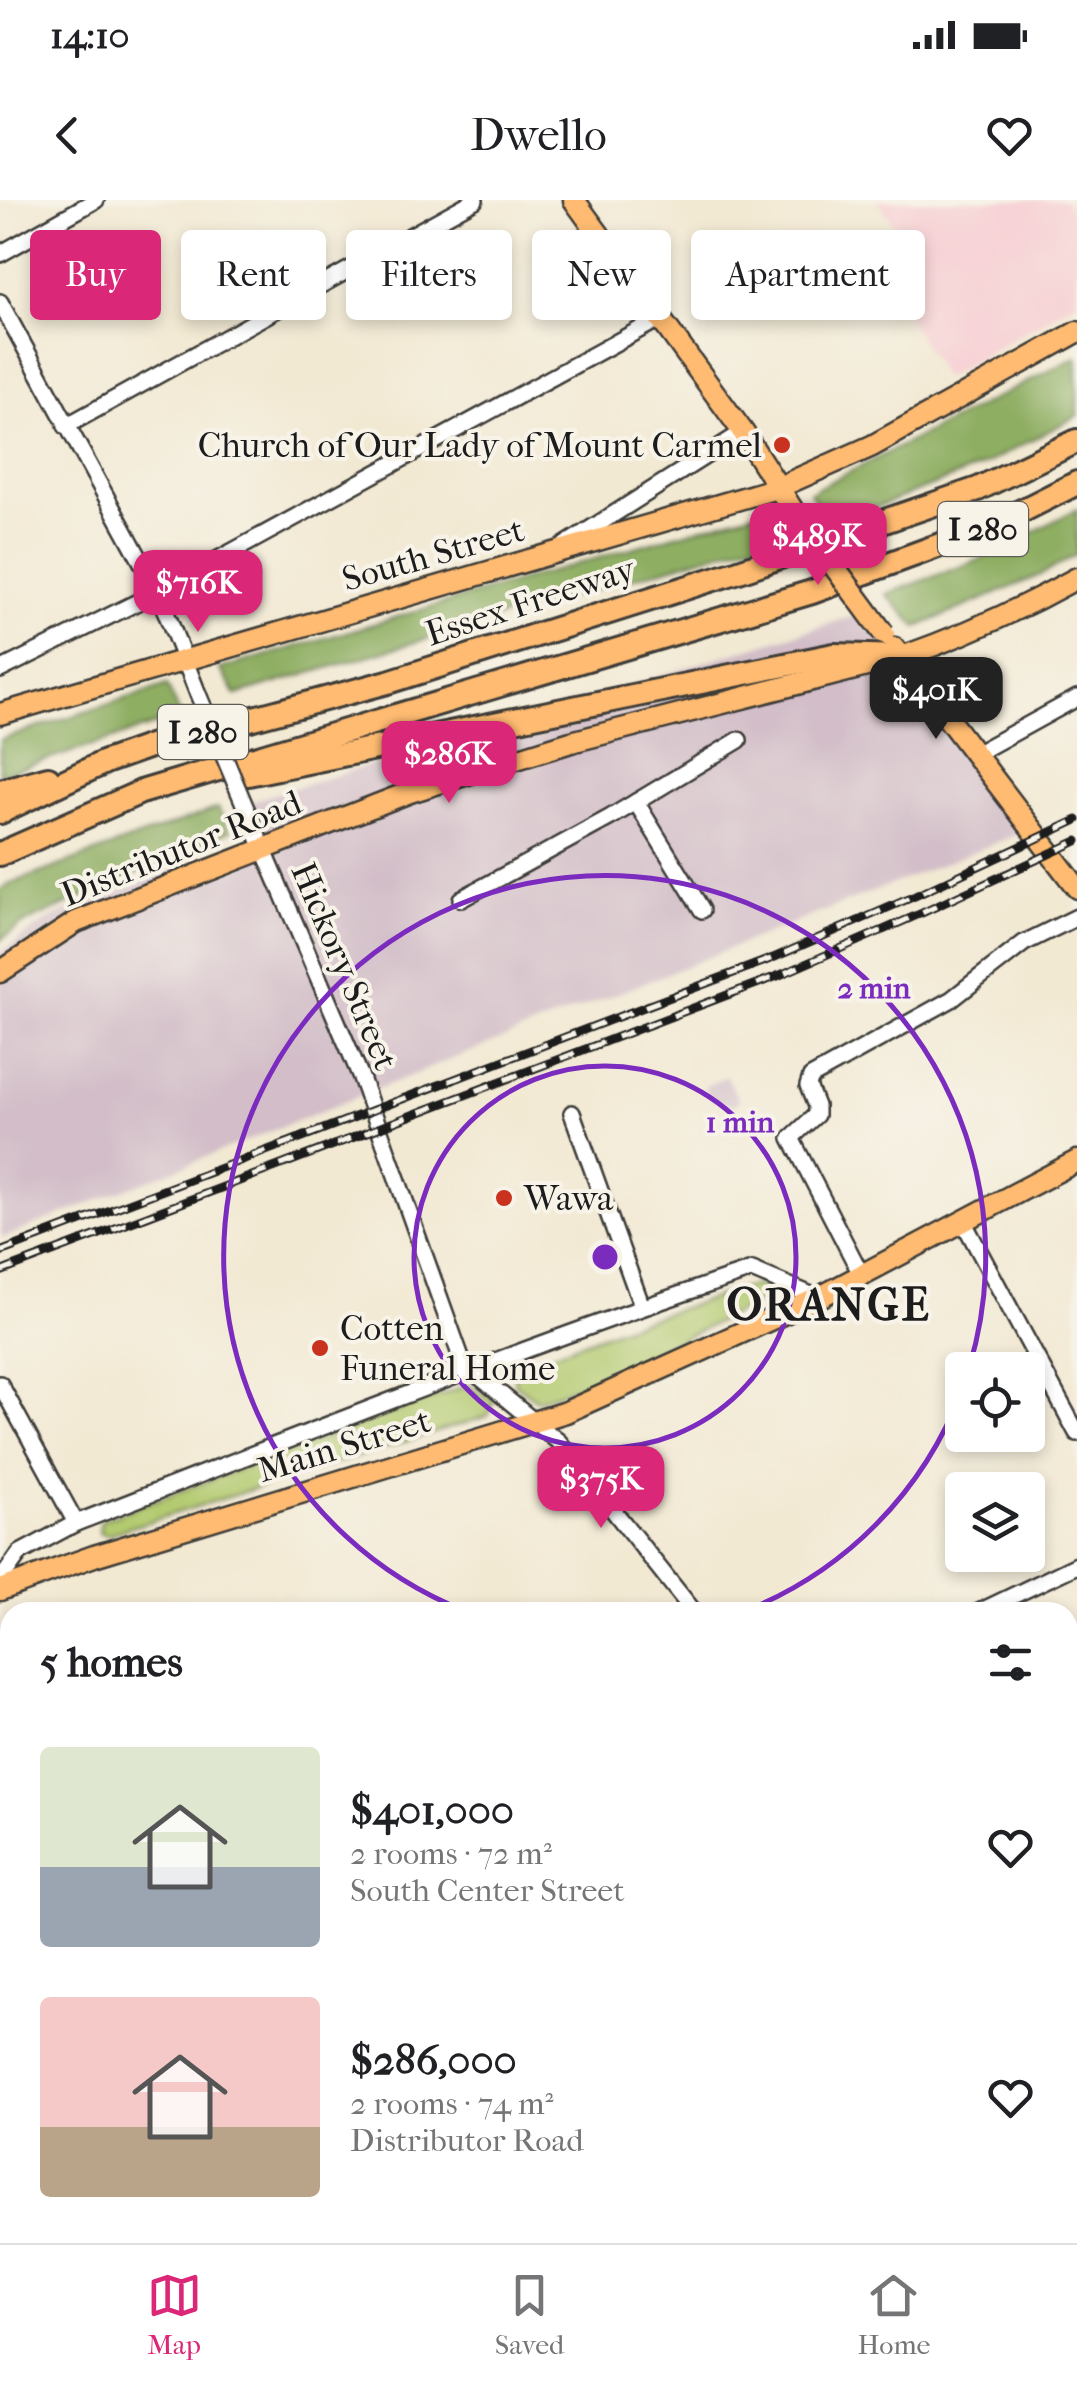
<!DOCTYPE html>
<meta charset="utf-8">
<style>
:root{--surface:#fff;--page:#f2f2f2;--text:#202124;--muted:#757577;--line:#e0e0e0;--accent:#db2777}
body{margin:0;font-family:"IM FELL French Canon",serif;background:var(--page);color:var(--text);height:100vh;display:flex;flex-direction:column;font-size:38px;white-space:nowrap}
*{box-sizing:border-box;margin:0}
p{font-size:32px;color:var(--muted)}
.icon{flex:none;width:55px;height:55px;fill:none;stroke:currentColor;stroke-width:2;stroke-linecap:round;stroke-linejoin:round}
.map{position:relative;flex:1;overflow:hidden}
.panel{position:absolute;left:0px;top:1402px;width:1078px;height:642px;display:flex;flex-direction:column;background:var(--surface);border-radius:30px 30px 0 0;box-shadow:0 5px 15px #0003}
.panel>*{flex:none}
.guide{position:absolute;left:30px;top:30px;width:1018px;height:90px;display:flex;gap:20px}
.buttons{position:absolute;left:945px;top:1152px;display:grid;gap:20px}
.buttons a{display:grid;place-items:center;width:100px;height:100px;border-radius:10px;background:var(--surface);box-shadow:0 5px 15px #0003;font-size:50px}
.price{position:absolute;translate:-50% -85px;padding:0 22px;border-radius:20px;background:var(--accent);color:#fff;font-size:32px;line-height:65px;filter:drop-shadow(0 2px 5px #0008)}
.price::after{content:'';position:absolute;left:50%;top:60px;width:30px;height:22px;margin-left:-15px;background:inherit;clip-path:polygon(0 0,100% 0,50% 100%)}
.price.active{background:#222;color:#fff}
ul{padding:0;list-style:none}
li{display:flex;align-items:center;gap:30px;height:250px;padding:0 40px}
li span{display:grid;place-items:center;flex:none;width:280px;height:200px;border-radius:10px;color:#555}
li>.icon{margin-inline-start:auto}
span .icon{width:120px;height:120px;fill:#fffc;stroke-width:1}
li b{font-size:42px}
h2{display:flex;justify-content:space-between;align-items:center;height:120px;padding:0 40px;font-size:42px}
.pill{padding:0 35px;border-radius:10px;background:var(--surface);box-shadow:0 5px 15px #0003;font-size:35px;line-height:90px}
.pill.active{background:var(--accent);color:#fff}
.status{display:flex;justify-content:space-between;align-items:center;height:70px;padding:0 50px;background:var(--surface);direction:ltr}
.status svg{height:28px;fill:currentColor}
header{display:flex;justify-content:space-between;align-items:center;height:130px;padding:0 40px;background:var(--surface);font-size:45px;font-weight:600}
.tab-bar{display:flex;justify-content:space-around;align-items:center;height:140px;border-top:2px solid var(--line);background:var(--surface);font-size:28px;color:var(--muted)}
.tab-bar a{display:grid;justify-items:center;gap:5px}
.tab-bar .active{color:var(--accent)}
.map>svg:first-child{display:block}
.built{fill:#f7cfd4}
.industrial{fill:#d2bdc8}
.green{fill:#b3ca6f;stroke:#687346;stroke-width:2.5}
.forest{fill:#8eae62;stroke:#55653f;stroke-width:2.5}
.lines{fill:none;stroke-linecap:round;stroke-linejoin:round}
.minor-casing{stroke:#3c3b37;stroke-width:20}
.major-casing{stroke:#3c3b37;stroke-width:25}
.highway-casing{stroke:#3c3b37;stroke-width:28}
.minor{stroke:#fff;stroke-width:15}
.major{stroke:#ffbb71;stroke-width:20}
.highway{stroke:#ffbb71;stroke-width:22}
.rail-casing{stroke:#1c1c1c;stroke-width:9}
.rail{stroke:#f7f3e8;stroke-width:5;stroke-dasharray:15;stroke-linecap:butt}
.minor-bridge-casing{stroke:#3c3b37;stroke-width:20;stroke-linecap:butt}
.major-bridge-casing{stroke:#3c3b37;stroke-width:25;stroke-linecap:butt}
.minor-bridge{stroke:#fff;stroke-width:15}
.major-bridge{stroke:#ffbb71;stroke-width:20}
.ring{fill:none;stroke:#7b2cbf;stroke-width:5}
.poi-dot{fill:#c8321e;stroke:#f7f3e8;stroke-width:4}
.labels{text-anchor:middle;stroke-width:8;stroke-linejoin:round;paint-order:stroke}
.shield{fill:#f7f3e8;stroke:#5e5c59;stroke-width:2.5}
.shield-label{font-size:32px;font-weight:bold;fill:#1c1c1c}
.poi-label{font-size:35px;fill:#1c1c1c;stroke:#f7f3e8;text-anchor:start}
.street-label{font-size:35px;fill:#1c1c1c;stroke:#f7f3e8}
.district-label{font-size:45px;font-weight:bold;letter-spacing:2.5px;fill:#1c1c1c;stroke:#f7f3e8}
.centre{fill:#7b2cbf;stroke:#f7f3e8;stroke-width:5}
.ring-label{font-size:30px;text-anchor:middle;font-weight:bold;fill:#7b2cbf;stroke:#f7f3e8;stroke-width:8;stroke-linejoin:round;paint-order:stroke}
</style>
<div class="status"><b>14:10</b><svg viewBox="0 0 49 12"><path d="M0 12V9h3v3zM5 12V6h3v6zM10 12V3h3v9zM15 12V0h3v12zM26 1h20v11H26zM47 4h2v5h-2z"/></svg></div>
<header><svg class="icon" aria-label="back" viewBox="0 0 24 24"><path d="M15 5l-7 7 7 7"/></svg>Dwello<svg class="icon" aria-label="heart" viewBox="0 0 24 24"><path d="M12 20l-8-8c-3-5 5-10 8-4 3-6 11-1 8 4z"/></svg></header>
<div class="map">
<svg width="1077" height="2043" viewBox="0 0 1077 2043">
<rect width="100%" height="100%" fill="#f7f3e8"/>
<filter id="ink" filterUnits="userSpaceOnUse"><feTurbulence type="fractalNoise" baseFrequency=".01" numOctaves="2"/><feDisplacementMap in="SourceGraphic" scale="20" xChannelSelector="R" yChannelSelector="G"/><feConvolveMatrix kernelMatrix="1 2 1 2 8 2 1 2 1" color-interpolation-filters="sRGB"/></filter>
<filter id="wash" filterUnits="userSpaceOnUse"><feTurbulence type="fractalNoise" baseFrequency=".0048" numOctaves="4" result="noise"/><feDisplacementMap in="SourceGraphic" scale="40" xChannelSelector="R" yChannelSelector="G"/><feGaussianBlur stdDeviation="2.25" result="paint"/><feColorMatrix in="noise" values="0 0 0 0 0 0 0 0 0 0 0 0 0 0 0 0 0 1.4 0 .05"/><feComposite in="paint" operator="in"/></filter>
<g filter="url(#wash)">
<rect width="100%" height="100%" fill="#f2e9d3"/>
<path class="built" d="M 878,0 L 1065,0 L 1077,23 L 1077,101 L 944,178 L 865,47 L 897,30 Z"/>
<g class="industrial">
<path d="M 867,412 L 1033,628 L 3,1038 L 0,1030 L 0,753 L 53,717 L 250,639 L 239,605 Z"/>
<path d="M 726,876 L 739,901 L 732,906 L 710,898 L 704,887 Z"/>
</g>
<g class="green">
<path d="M 758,1084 L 765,1092 L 756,1104 L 590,1182 L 537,1200 L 515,1184 L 514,1176 L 520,1166 L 628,1125 Z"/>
<path d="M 469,1185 L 494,1201 L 488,1216 L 106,1335 L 99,1332 L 101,1320 Z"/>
</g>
<g class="forest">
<path d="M 1077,157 L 1077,216 L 982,266 L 831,325 L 810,292 Z"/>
<path d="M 1077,309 L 1077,354 L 1043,374 L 917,427 L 886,394 L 979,360 Z"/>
<path d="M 761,310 L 775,336 L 236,495 L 220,469 Z"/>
<path d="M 167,485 L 181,517 L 0,575 L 0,540 Z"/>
<path d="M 218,608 L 230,631 L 23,724 L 0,740 L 0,690 L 10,684 Z"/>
</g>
</g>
<g filter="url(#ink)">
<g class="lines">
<defs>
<g id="minor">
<path d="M 0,54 L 96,0"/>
<path d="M 0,102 L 158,392 L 198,494"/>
<path d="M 66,226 L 475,0"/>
<path d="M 565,345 L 743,232"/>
<path d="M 0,470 L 158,392 L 659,119"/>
<path d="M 977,553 L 1077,498"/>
<path d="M 636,602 L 702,710"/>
<path d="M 247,611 L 360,875 L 463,1163 L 559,1242 L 694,1412"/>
<path d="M 461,699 L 611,617 L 739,540"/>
<path d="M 572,913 L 642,1107"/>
<path d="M 963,1021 L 1077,1233"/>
<path d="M 862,1076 L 791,938 L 816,915 L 816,906 L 808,886 L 811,877 L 952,799 L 1024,743 L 1077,717"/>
<path d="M 0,1184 L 76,1323"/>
<path d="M 0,1381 L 20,1353 L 76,1323 C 300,1236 524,1146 752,1070 L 818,1098"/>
<path d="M 979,1412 L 1077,1365"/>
<path d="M 0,1527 L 10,1542"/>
<path d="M 1068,1600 L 1077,1597"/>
<path d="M 0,1718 L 10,1713"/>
<path d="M 1068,1799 L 1077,1795"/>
<path d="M 1068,1900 L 1077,1912"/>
<path d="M 324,2035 L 329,2043"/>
<path d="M 463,2043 L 484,2035"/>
</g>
<g id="major">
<path d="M 574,0 L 743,232 L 794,312"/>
<path d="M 894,448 L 1077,688"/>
<path d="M 0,514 L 777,288 L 872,246 L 1077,132"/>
<path d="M 0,772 L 76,722 L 410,592 L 571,542 L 902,457 C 962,436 1021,409 1077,378"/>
<path d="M 0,1390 L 94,1356 L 566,1212 L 818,1098 L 1077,961"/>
</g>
<g id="highway">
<path d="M 248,574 L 834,455 L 902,457"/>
<path d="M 0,591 L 48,578"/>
<path d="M 0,612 L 105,562 L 153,545 L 388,482 L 736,372 L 978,289 L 1077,241"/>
<path d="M 0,654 L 141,592 L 812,392 L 992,326 L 1077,283"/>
</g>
</defs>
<use href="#minor" class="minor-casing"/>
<use href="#major" class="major-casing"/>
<use href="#highway" class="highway-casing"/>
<use href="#minor" class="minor"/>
<use href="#major" class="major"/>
<use href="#highway" class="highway"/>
<defs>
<g id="rail">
<path d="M 0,1052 L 773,758 L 915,696 L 1077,620"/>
<path d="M 0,1072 L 780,775 L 922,713 L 1077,641"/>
</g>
</defs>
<use href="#rail" class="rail-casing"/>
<use href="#rail" class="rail"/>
<defs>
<path id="minor-bridge" d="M 198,494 L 247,611"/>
<path id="major-bridge" d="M 794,312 L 884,434"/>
</defs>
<use href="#minor-bridge" class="minor-bridge-casing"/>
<use href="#major-bridge" class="major-bridge-casing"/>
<use href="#minor-bridge" class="minor-bridge"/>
<use href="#major-bridge" class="major-bridge"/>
</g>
</g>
<g class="ring">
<circle cx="605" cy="1057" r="191"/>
<path d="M962 1190A381 381 0 0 1 745 1411M465 1411A381 381 0 1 1 969 1168"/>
</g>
<g class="poi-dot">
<circle cx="782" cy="245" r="10"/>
<circle cx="504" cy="998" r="10"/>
<circle cx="320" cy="1148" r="10"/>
</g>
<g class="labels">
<g class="shield">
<rect x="938" y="302" width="90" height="54" rx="8"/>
<rect x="158" y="505" width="90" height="54" rx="8"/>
</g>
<g class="shield-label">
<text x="983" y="340">I 280</text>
<text x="203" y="543">I 280</text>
</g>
<g class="poi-label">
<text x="762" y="257" text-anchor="end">Church of Our Lady of Mount Carmel</text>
<text x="524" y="1010">Wawa</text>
<text x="340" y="1140">Cotten<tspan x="340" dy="40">Funeral Home</tspan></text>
</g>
<g class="street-label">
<text transform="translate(433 354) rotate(-16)" y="12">South Street</text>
<text transform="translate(530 401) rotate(-18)" y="12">Essex Freeway</text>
<text transform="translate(181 648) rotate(-22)" y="12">Distributor Road</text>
<text transform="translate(345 766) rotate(67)" y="12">Hickory Street</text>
<text transform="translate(344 1245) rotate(-17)" y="12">Main Street</text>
</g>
<g class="district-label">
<text x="829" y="1120">ORANGE</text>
</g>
</g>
<circle cx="605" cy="1057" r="15" class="centre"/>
<g class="ring-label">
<text x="874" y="798">2 min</text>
<text x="740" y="932">1 min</text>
</g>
</svg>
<div class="buttons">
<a><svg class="icon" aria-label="locate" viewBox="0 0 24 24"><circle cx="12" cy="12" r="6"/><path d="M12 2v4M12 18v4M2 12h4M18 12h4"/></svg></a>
<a><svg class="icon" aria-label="layers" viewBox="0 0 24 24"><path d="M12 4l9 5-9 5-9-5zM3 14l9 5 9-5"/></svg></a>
</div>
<b class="price" style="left:818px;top:388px">$489K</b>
<b class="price" style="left:198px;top:435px">$716K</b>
<b class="price active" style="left:936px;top:542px">$401K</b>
<b class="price" style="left:449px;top:606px">$286K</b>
<b class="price" style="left:601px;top:1331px">$375K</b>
<div class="guide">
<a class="pill active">Buy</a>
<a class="pill">Rent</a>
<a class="pill">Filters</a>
<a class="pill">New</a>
<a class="pill">Apartment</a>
</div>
<section class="panel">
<h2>5 homes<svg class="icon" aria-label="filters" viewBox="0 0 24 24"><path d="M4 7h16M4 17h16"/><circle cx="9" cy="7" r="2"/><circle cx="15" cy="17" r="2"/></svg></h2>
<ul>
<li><span style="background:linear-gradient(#dfe7d0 60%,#9aa5b1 0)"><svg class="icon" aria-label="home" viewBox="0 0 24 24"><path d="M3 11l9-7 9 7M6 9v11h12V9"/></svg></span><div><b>$401,000</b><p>2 rooms · 72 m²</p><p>South Center Street</p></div><svg class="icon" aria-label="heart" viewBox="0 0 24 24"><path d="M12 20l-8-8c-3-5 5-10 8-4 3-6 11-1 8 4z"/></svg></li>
<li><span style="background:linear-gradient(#f6c9c9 65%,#b9a48a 0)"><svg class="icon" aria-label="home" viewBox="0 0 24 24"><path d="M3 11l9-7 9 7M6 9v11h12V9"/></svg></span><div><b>$286,000</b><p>2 rooms · 74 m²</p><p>Distributor Road</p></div><svg class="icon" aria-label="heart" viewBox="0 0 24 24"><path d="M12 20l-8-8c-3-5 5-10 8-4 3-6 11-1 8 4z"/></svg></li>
</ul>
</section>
</div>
<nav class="tab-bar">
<a class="active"><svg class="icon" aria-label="map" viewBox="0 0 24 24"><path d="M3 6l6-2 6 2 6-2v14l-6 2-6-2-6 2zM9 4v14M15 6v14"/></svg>Map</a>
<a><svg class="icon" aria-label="saved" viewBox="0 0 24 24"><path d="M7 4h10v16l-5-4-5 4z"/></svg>Saved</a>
<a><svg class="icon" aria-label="home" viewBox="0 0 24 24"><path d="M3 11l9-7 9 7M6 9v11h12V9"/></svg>Home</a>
</nav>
